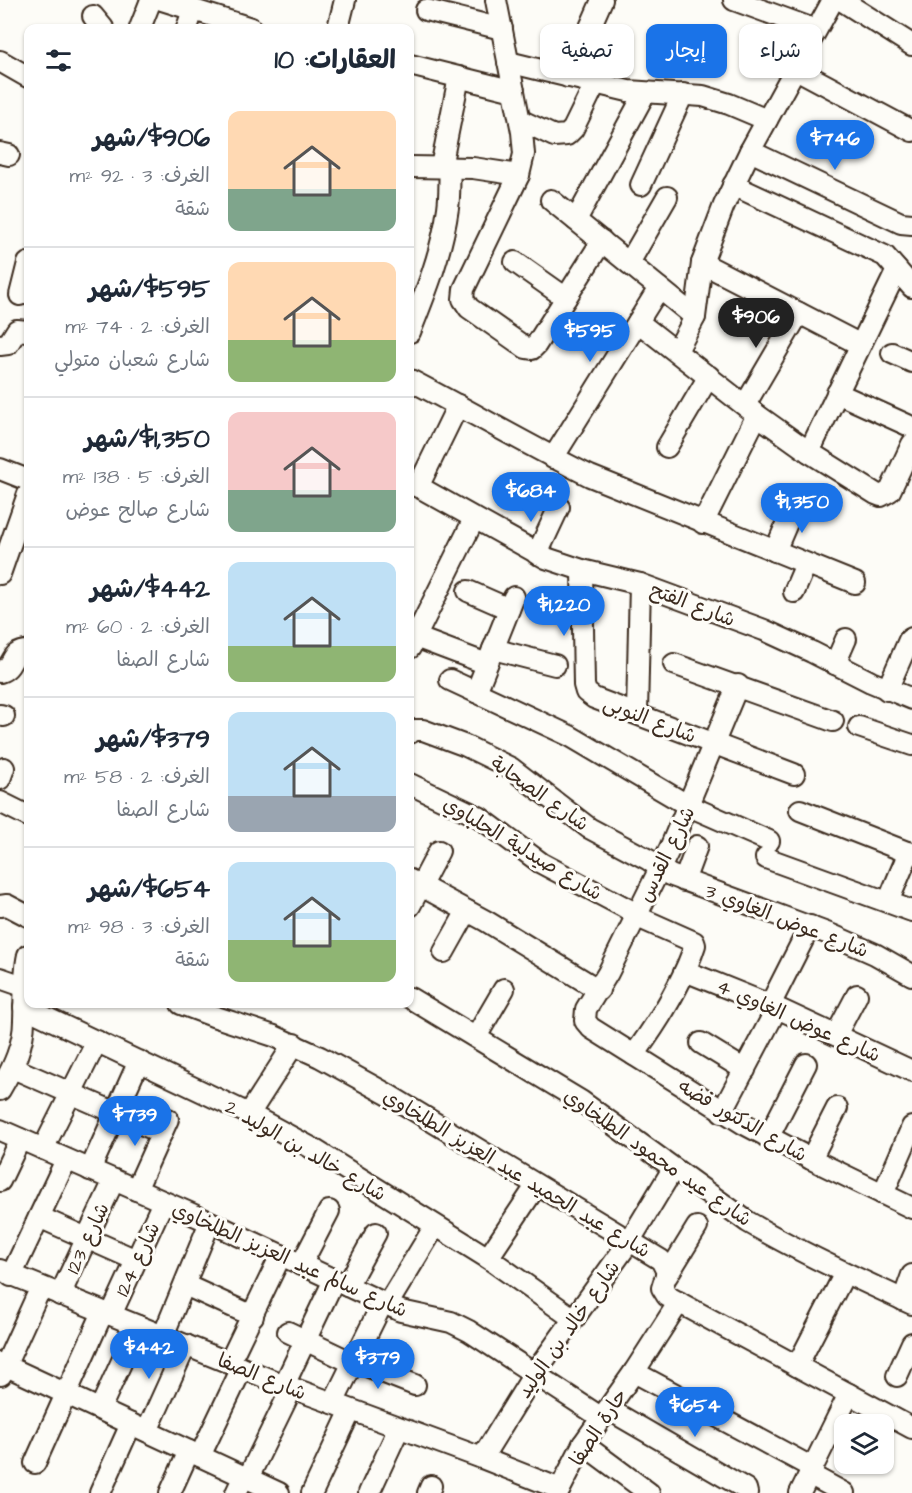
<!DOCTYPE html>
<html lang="ar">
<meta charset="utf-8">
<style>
:root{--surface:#fff;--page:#f6f6f7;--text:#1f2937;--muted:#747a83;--line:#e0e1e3;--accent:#1a73e8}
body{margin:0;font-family:"Architects Daughter","Playpen Sans Arabic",sans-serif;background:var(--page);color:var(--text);direction:rtl;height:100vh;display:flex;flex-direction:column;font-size:22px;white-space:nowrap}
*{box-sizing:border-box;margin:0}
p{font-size:20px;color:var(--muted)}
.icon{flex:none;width:33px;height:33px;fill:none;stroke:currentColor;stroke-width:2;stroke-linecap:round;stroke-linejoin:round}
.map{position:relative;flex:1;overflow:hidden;direction:ltr}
.details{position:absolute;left:24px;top:24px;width:390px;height:984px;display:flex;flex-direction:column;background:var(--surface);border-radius:12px;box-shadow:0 2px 4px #0004;direction:rtl}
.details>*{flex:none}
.guide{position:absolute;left:432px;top:24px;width:390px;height:54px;direction:rtl;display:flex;gap:12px}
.buttons{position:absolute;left:834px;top:1414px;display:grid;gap:12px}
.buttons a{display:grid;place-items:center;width:60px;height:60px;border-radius:12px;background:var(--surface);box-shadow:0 2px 4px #0004;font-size:30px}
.price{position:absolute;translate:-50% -51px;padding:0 14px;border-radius:21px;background:var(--accent);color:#fff;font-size:20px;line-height:39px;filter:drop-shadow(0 2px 3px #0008)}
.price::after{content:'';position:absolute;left:50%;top:36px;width:18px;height:14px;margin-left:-9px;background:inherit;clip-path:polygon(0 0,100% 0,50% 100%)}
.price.active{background:#222;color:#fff}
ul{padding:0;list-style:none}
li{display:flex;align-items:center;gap:18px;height:150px;padding:0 18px}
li+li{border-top:2px solid var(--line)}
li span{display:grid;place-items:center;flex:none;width:168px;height:120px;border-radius:12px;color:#555}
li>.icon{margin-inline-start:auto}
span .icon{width:72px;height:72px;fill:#fffc;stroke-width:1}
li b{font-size:26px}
h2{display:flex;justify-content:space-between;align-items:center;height:72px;padding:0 18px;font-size:26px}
.tag{padding:0 21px;border-radius:12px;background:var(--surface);box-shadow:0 2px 4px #0004;font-size:21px;line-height:54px}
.tag.active{background:var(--accent);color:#fff}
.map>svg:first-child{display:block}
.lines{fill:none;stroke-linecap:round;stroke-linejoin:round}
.minor-casing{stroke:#3b2a1e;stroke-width:24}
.minor{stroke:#fdfcf7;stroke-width:20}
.labels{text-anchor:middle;stroke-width:6;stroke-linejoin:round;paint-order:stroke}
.street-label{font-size:20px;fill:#3b2a1e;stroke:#fdfcf7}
</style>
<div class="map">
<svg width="912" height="1493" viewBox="0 0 912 1493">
<rect width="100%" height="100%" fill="#fdfcf7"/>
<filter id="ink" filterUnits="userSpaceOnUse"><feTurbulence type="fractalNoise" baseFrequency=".0167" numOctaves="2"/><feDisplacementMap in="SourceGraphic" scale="12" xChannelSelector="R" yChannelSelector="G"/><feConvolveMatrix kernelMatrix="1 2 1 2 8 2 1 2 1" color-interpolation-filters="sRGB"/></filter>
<g filter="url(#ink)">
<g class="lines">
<defs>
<g id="minor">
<path d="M 162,0 L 251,28"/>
<path d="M 496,0 L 522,132 L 524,154 L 519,175 L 464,289 L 463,299 L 469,308 L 526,348 L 532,349 L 536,345 L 602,241"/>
<path d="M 734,0 L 816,30"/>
<path d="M 841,0 L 912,45"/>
<path d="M 426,10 L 502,29"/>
<path d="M 93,16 L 103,28"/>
<path d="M 140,28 L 151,0"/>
<path d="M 187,28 L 193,10"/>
<path d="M 338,28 L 345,0"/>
<path d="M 0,61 L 28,77"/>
<path d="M 508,62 L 628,91 L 703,96 L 729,104 L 767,120"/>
<path d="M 410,65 L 514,91"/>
<path d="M 794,68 L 912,131"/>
<path d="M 568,77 L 602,0"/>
<path d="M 520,120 L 554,136 L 567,135 L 573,129 L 595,84"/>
<path d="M 750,151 L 901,223 L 912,224"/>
<path d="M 0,153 L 9,155"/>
<path d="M 410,167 L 473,168 L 519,175"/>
<path d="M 441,167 L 459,77"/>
<path d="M 641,185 L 683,94"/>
<path d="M 733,185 L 885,256 L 912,287"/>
<path d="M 551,200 L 695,317"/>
<path d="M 576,220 L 645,93"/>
<path d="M 515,262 L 566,298"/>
<path d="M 629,263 L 667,197"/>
<path d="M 702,263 L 859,344"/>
<path d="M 20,295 L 28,263"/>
<path d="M 638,322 L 757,415 L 809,452 L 876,494 L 881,496 L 890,491 L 912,444"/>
<path d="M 410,332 C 426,292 442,252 448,208 C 450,195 449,181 450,167"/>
<path d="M 0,345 L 8,344 L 17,330 L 28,331"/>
<path d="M 677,351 L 695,317 L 702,263 L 724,205 L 750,151 L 833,0"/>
<path d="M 892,353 L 912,362"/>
<path d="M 410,380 C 470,411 529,446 590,476 L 855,583"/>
<path d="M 837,393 L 912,427"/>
<path d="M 745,405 L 799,313"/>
<path d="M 667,447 L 709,376"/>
<path d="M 809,452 L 897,270"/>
<path d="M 553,458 L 659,288"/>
<path d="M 0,469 L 28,480"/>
<path d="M 410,482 L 546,558 L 582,570 L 640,584 L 764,630 L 812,652 L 871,682 L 912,699"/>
<path d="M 418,487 L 458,405"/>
<path d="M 703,523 L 757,415"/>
<path d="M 775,551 L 796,502"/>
<path d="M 537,554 L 559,507"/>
<path d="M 582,570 L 584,685 L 586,692 L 594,698 L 794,774"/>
<path d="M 0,574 L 28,494"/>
<path d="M 468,591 L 509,609"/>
<path d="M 794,592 L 806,564"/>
<path d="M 410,635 L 487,664"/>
<path d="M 410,648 L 474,519"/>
<path d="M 493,649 L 555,665"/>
<path d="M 674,664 L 833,721"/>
<path d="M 835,664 L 846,639"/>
<path d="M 0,672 C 16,667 8,651 28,651"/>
<path d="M 450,680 L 570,736 L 689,806 L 769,841"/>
<path d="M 738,685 L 670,848 L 608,973 L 586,1009 L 585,1021 L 591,1028 L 744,1124 L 811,1159 L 912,1208"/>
<path d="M 887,690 L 909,640 L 912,638"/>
<path d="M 476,692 L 514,597"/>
<path d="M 637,713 L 640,584"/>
<path d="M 0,715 L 4,716"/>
<path d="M 859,727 L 912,745"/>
<path d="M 410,733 L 415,730 L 423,730 L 466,746 L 511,768 L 589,828 L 649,860 L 670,875 L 832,935 L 875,954 L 912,975"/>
<path d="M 0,779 L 4,768"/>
<path d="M 410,784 L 479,817 L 541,863 L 626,908 L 640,918 L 694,942 L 695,945 C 682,985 659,1021 634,1055"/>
<path d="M 0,802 L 28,816"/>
<path d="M 800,810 L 912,854"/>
<path d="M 766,858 L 912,911"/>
<path d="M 410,880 L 486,921 L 599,990"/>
<path d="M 684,881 L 697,846"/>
<path d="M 888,902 L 909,852"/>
<path d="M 0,906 L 7,905 L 28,916"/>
<path d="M 410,906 L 439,851"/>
<path d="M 444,952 L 467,911"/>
<path d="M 685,971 L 777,1008 L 912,1071"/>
<path d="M 0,978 L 23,986"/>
<path d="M 410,998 L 581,1101 L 748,1222 C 801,1253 857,1278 912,1304"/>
<path d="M 181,1004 L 213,1016 L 274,1036 L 320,1057 L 387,1094 L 661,1260 L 667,1272 L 662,1288 L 667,1296 L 912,1428"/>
<path d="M 770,1005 L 810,926"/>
<path d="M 24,1007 L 249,1114 L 310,1147 L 488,1258 L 574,1319"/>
<path d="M 836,1035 L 857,995"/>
<path d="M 476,1037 L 504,989"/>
<path d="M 701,1043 L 745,1070"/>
<path d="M 13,1068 L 162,1133"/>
<path d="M 0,1090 C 13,1068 24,1045 24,1020 C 25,997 23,977 28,955"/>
<path d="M 722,1112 L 777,1008"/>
<path d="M 249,1114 L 294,1044"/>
<path d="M 0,1130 L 210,1222 L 401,1311 L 451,1322 L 469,1331 L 602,1418"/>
<path d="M 768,1138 L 806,1064"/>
<path d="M 43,1149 L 97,1041"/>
<path d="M 811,1159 L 837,1108"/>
<path d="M 90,1170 L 139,1061"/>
<path d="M 0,1181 L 20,1139"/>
<path d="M 136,1190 L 168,1119"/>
<path d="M 883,1194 L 912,1127"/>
<path d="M 39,1217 L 136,1260"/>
<path d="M 488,1258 L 536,1186"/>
<path d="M 301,1265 L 329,1211"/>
<path d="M 0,1270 L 284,1385 L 482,1458 L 560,1489"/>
<path d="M 11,1276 L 66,1160"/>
<path d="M 667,1276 L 697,1227"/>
<path d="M 185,1285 L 253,1316"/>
<path d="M 347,1286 L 376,1233"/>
<path d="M 60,1295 L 114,1180"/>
<path d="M 903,1300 L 912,1275"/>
<path d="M 387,1305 L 435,1226"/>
<path d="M 111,1315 L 163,1202"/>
<path d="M 288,1332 L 353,1363"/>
<path d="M 163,1336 L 210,1222"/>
<path d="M 354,1361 L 415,1385"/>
<path d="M 0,1363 L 279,1493"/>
<path d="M 229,1363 L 281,1255"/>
<path d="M 797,1366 L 845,1273"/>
<path d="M 634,1372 L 813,1468"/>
<path d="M 1,1375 L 41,1287"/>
<path d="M 897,1376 L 912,1343"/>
<path d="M 284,1385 L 334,1280"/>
<path d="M 333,1403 L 383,1302"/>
<path d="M 100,1409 L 138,1326"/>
<path d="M 608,1409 L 746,1489 L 747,1493"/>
<path d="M 147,1431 L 186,1345"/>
<path d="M 583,1444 L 649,1493"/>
<path d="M 200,1456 L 242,1368"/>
<path d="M 482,1458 L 534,1374 L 629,1242 L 673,1169"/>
<path d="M 35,1463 L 103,1312"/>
<path d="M 809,1474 L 844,1493"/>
<path d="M 248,1478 L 292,1388"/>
<path d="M 100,1493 L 131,1424"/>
<path d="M 170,1493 L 189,1451"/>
<path d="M 236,1493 L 244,1476"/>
<path d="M 312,1493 L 351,1410"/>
<path d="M 369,1493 L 399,1428"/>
<path d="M 428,1493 L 431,1486"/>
<path d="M 558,1493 L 583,1444 L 634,1372 L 679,1302"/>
<path d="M 800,1493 L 849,1394"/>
</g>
</defs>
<use href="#minor" class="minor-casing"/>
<use href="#minor" class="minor"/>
</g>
</g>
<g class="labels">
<g class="street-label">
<text transform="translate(693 604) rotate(21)" y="7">شارع الفتح</text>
<text transform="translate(650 719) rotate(21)" y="7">شارع النوبى</text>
<text transform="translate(540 793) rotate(35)" y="7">شارع الصحابة</text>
<text transform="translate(523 848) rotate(31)" y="7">شارع صيدلية الحلباوي</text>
<text transform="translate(666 854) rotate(-64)" y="7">شارع القدس</text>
<text transform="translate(787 920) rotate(21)" y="7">شارع عوض الغاوي 3</text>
<text transform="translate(799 1020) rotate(24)" y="7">شارع عوض الغاوي 4</text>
<text transform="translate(743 1120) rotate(30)" y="7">شارع الدكتور فضه</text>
<text transform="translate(306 1150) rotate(30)" y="7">شارع خالد بن الوليد 2</text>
<text transform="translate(658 1157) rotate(35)" y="7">شارع عيد محمود الطلخاوي</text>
<text transform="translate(517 1173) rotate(31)" y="7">شارع عبد الحميد عبد العزيز الطلخاوي</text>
<text transform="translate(87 1238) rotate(-65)" y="7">شارع 123</text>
<text transform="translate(137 1259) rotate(-65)" y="7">شارع 124</text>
<text transform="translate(290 1259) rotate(24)" y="7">شارع سالم عبد العزيز الطلخاوي</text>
<text transform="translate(568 1329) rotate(-55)" y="7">شارع خالد بن الوليد</text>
<text transform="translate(262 1376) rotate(22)" y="7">شارع الصفا</text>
<text transform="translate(598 1427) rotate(-57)" y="7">حارة الصفا</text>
</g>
</g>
</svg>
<div class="buttons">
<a><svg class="icon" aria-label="layers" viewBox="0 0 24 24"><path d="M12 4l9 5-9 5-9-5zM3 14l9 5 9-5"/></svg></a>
</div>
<b class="price" style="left:835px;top:171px">$746</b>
<b class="price active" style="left:756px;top:349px">$906</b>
<b class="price" style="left:590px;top:363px">$595</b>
<b class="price" style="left:531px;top:523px">$684</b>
<b class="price" style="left:802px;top:534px">$1,350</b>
<b class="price" style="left:564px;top:637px">$1,220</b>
<b class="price" style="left:135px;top:1147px">$739</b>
<b class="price" style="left:149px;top:1380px">$442</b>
<b class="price" style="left:378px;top:1390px">$379</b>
<b class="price" style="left:695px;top:1438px">$654</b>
<div class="guide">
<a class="tag">شراء</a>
<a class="tag active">إيجار</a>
<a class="tag">تصفية</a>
</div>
<section class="details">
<h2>العقارات: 10<svg class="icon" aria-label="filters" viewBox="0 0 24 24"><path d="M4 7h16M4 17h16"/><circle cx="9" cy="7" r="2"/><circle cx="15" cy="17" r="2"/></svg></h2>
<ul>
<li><span style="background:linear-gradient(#ffd9b3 65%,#7fa58c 0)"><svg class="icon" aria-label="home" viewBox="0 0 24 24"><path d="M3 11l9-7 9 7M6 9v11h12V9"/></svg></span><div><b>$906/شهر</b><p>الغرف: 3 · 92 m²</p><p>شقة</p></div></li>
<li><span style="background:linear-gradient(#ffd9b3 65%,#8fb573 0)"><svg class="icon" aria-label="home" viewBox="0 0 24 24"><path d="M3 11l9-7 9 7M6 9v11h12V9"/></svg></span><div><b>$595/شهر</b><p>الغرف: 2 · 74 m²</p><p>شارع شعبان متولي</p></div></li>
<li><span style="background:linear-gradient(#f6c9c9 65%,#7fa58c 0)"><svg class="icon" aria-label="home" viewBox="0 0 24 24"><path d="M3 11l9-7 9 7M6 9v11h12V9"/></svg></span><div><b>$1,350/شهر</b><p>الغرف: 5 · 138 m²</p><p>شارع صالح عوض</p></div></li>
<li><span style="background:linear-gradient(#bfe0f5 70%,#8fb573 0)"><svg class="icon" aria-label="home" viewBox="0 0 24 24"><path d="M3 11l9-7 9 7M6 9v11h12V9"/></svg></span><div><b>$442/شهر</b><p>الغرف: 2 · 60 m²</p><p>شارع الصفا</p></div></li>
<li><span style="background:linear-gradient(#bfe0f5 70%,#9aa5b1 0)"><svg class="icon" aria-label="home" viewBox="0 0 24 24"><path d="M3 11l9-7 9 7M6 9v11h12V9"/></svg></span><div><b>$379/شهر</b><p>الغرف: 2 · 58 m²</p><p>شارع الصفا</p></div></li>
<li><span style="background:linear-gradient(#bfe0f5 65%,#8fb573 0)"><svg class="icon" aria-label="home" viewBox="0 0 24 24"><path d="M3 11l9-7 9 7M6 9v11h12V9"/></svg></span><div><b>$654/شهر</b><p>الغرف: 3 · 98 m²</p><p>شقة</p></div></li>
</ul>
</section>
</div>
